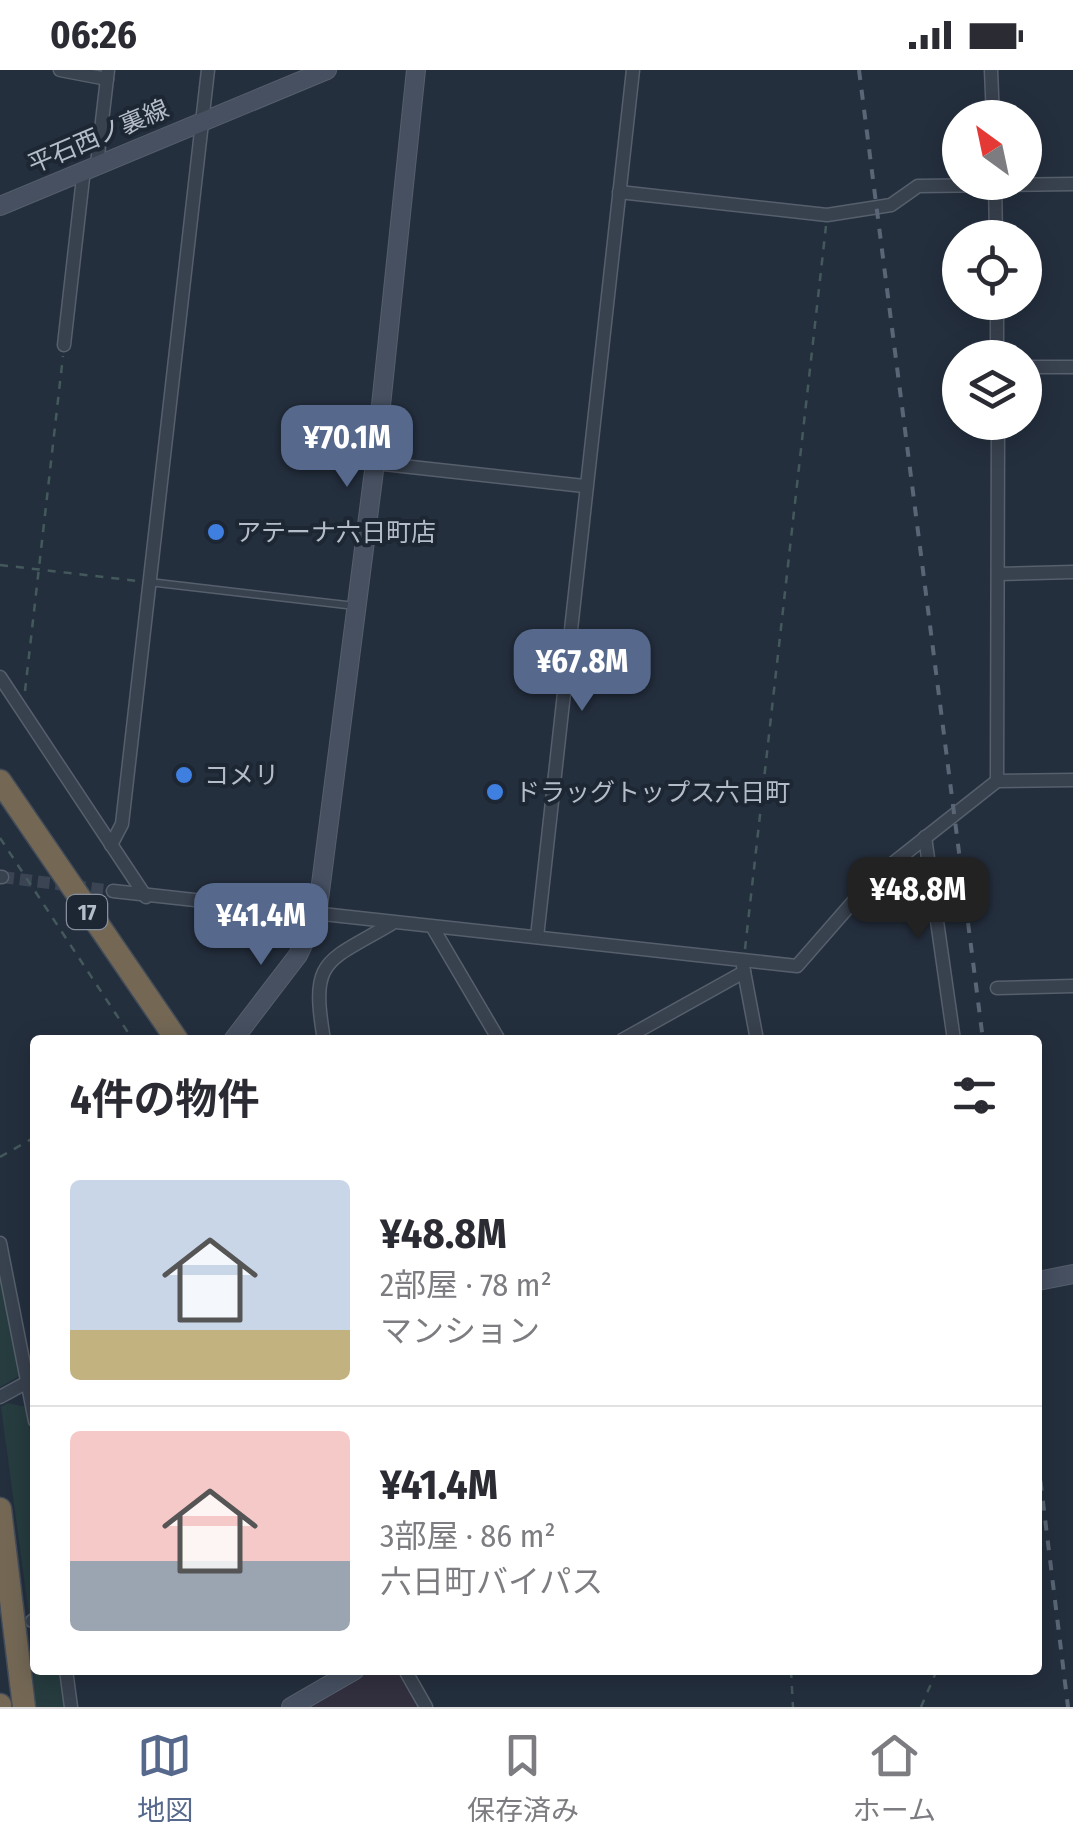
<!DOCTYPE html>
<html lang="ja">
<meta charset="utf-8">
<style>
:root{--surface:#fff;--page:#f2f2f3;--text:#2b2b33;--muted:#7c7c81;--line:#e1e1e2;--accent:#56698c}
body{margin:0;font-family:"Fira Sans Condensed","Noto Sans JP",sans-serif;background:var(--page);color:var(--text);height:100vh;display:flex;flex-direction:column;font-size:38px;white-space:nowrap}
*{box-sizing:border-box;margin:0}
p{font-size:32px;color:var(--muted)}
.icon{flex:none;width:55px;height:55px;fill:none;stroke:currentColor;stroke-width:2;stroke-linecap:round;stroke-linejoin:round}
.map{position:relative;flex:1;overflow:hidden}
.details{position:absolute;left:30px;top:965px;width:1012px;height:640px;display:flex;flex-direction:column;background:var(--surface);border-radius:10px;box-shadow:0 5px 25px #0003}
.details>*{flex:none}
.needle{width:65px;rotate:327deg}
.buttons{position:absolute;left:942px;top:30px;display:grid;gap:20px}
.buttons a{display:grid;place-items:center;width:100px;height:100px;border-radius:50%;background:var(--surface);box-shadow:0 5px 25px #0003;font-size:50px}
.price{position:absolute;translate:-50% -85px;padding:0 22px;border-radius:20px;background:var(--accent);color:#fff;font-size:32px;line-height:65px;filter:drop-shadow(0 2px 5px #0008)}
.price::after{content:'';position:absolute;left:50%;top:60px;width:30px;height:22px;margin-left:-15px;background:inherit;clip-path:polygon(0 0,100% 0,50% 100%)}
.price.active{background:#222;color:#fff}
ul{padding:0;list-style:none}
li{display:flex;align-items:center;gap:30px;height:250px;padding:0 40px}
li+li{border-top:2px solid var(--line)}
li span{display:grid;place-items:center;flex:none;width:280px;height:200px;border-radius:10px;color:#555}
li>.icon{margin-inline-start:auto}
span .icon{width:120px;height:120px;fill:#fffc;stroke-width:1}
li b{font-size:42px}
h2{display:flex;justify-content:space-between;align-items:center;height:120px;padding:0 40px;font-size:42px}
.status{display:flex;justify-content:space-between;align-items:center;height:70px;padding:0 50px;background:var(--surface);direction:ltr}
.status svg{height:28px;fill:currentColor}
.tabs{display:flex;justify-content:space-around;align-items:center;height:140px;border-top:2px solid var(--line);background:var(--surface);font-size:28px;color:var(--muted)}
.tabs a{display:grid;justify-items:center;gap:5px}
.tabs .active{color:var(--accent)}
.map>svg:first-child{display:block}
.medical{fill:#32303f}
.green{fill:#263c3f}
.lines{fill:none;stroke-linecap:round;stroke-linejoin:round}
.street-tunnel{stroke:#3a4453;stroke-width:12;stroke-dasharray:12 6;stroke-linecap:butt}
.lane-casing{stroke:#565f6c;stroke-width:9}
.street-casing{stroke:#565f6c;stroke-width:15}
.secondary-casing{stroke:#565f6c;stroke-width:20}
.highway-casing{stroke:#434c59;stroke-width:25}
.path{stroke:#44595c;stroke-width:2.5;stroke-dasharray:8 8;stroke-linecap:butt}
.lane{stroke:#38414e;stroke-width:6}
.street{stroke:#38414e;stroke-width:12}
.secondary{stroke:#465061;stroke-width:18}
.highway{stroke:#746855;stroke-width:22}
.rail{stroke:#5a6575;stroke-width:4;stroke-dasharray:10 10;stroke-linecap:butt}
.shop-dot{fill:#3f7fe0;stroke:#1d2633;stroke-width:4}
.labels{text-anchor:middle;stroke-width:8;stroke-linejoin:round;paint-order:stroke}
.shield{fill:#1d2633;stroke:#878f9c;stroke-width:2.5}
.shield-label{font-size:22px;font-weight:bold;fill:#b4bcc9}
.street-label{font-size:25px;fill:#b4bcc9;stroke:#1d2633}
.poi-label{font-size:25px;fill:#b4bcc9;stroke:#1d2633;text-anchor:start}
</style>
<div class="status"><b>06:26</b><svg viewBox="0 0 49 12"><path d="M0 12V9h3v3zM5 12V6h3v6zM10 12V3h3v9zM15 12V0h3v12zM26 1h20v11H26zM47 4h2v5h-2z"/></svg></div>
<div class="map">
<svg width="1073" height="1637" viewBox="0 0 1073 1637">
<rect width="100%" height="100%" fill="#242f3e"/>
<path class="medical" d="M 355,1600 L 407,1600 L 430,1637 L 291,1637 Z"/>
<g class="green">
<path d="M 0,1205 L 21,1305 L 0,1317 Z"/>
<path d="M 8,1333 L 26,1337 L 35,1391 L 35,1541 L 29,1545 L 1,1337 Z"/>
<path d="M 35,1556 L 35,1600 L 60,1600 L 64,1637 L 36,1637 L 30,1559 Z"/>
</g>
<g class="lines">
<path class="street-tunnel" d="M 2,807 L 113,821"/>
<defs>
<path id="lane" d="M 149,512 L 355,536"/>
<g id="street">
<path d="M 60,0 L 107,9"/>
<path d="M 991,0 L 993,48"/>
<path d="M 97,94 L 108,0"/>
<path d="M 995,112 L 996,168"/>
<path d="M 619,122 L 827,145 L 891,135 L 918,116 L 1073,114"/>
<path d="M 997,232 L 997,288"/>
<path d="M 64,275 L 84,99"/>
<path d="M 1025,297 L 1073,297"/>
<path d="M 375,393 L 584,416"/>
<path d="M 998,504 L 1073,502"/>
<path d="M 0,607 L 146,827"/>
<path d="M 997,711 L 998,352"/>
<path d="M 925,767 L 954,970"/>
<path d="M 111,775 L 122,754 L 208,0"/>
<path d="M 0,807 L 2,807"/>
<path d="M 113,821 L 797,896 L 873,809 L 997,711 L 1073,710"/>
<path d="M 433,858 L 499,970"/>
<path d="M 537,867 L 633,0"/>
<path d="M 743,896 L 757,970"/>
<path d="M 997,918 L 1073,916"/>
<path d="M 324,970 C 310,888 325,893 391,854"/>
<path d="M 622,970 L 744,902"/>
<path d="M 0,1173 L 35,1351"/>
<path d="M 0,1327 L 33,1309"/>
<path d="M 32,1551 L 35,1549"/>
<path d="M 66,1600 L 71,1637"/>
<path d="M 405,1600 L 426,1637"/>
</g>
<g id="secondary">
<path d="M 0,136 L 327,0"/>
<path d="M 233,970 L 298,885 L 317,845 L 375,393 L 416,0"/>
<path d="M 1038,1211 L 1073,1204"/>
<path d="M 291,1637 L 355,1600"/>
</g>
<g id="highway">
<path d="M 0,711 L 177,970"/>
<path d="M 0,1439 L 24,1637"/>
<path d="M 0,1635 L 0,1637"/>
</g>
</defs>
<use href="#lane" class="lane-casing"/>
<use href="#street" class="street-casing"/>
<use href="#secondary" class="secondary-casing"/>
<use href="#highway" class="highway-casing"/>
<g class="path">
<path d="M 0,495 L 138,511"/>
<path d="M 25,621 L 63,286"/>
<path d="M 0,768 L 133,970"/>
<path d="M 745,879 L 826,156"/>
<path d="M 0,1087 L 35,1067"/>
<path d="M 791,1600 L 793,1637"/>
<path d="M 921,1637 L 937,1600"/>
</g>
<use href="#lane" class="lane"/>
<use href="#street" class="street"/>
<use href="#secondary" class="secondary"/>
<use href="#highway" class="highway"/>
<g class="rail">
<path d="M 859,0 L 983,970"/>
<path d="M 1038,1391 L 1068,1637"/>
</g>
</g>
<g class="shop-dot">
<circle cx="216" cy="462" r="10"/>
<circle cx="184" cy="705" r="10"/>
<circle cx="495" cy="722" r="10"/>
</g>
<g class="labels">
<rect class="shield" x="67" y="825" width="40" height="34" rx="8"/>
<g class="shield-label">
<text x="87" y="850">17</text>
</g>
<g class="street-label">
<text transform="translate(98 66) rotate(-23)" y="9">平石西ノ裏線</text>
</g>
<g class="poi-label">
<text x="236" y="471">アテーナ六日町店</text>
<text x="204" y="714">コメリ</text>
<text x="515" y="731">ドラッグトップス六日町</text>
</g>
</g>
</svg>
<div class="buttons">
<a><svg class="needle" viewBox="-14 -14 28 28"><path d="M0-13l5 13h-10z" fill="#e53935"/><path d="M0 13l5-13h-10z" fill="#7c7c81"/></svg></a>
<a><svg class="icon" aria-label="locate" viewBox="0 0 24 24"><circle cx="12" cy="12" r="6"/><path d="M12 2v4M12 18v4M2 12h4M18 12h4"/></svg></a>
<a><svg class="icon" aria-label="layers" viewBox="0 0 24 24"><path d="M12 4l9 5-9 5-9-5zM3 14l9 5 9-5"/></svg></a>
</div>
<b class="price" style="left:347px;top:420px">¥70.1M</b>
<b class="price" style="left:582px;top:644px">¥67.8M</b>
<b class="price active" style="left:918px;top:872px">¥48.8M</b>
<b class="price" style="left:261px;top:898px">¥41.4M</b>
<section class="details">
<h2>4件の物件<svg class="icon" aria-label="filters" viewBox="0 0 24 24"><path d="M4 7h16M4 17h16"/><circle cx="9" cy="7" r="2"/><circle cx="15" cy="17" r="2"/></svg></h2>
<ul>
<li><span style="background:linear-gradient(#c9d6e8 75%,#c2b280 0)"><svg class="icon" aria-label="home" viewBox="0 0 24 24"><path d="M3 11l9-7 9 7M6 9v11h12V9"/></svg></span><div><b>¥48.8M</b><p>2部屋 · 78 m²</p><p>マンション</p></div></li>
<li><span style="background:linear-gradient(#f6c9c9 65%,#9aa5b1 0)"><svg class="icon" aria-label="home" viewBox="0 0 24 24"><path d="M3 11l9-7 9 7M6 9v11h12V9"/></svg></span><div><b>¥41.4M</b><p>3部屋 · 86 m²</p><p>六日町バイパス</p></div></li>
</ul>
</section>
</div>
<nav class="tabs">
<a class="active"><svg class="icon" aria-label="map" viewBox="0 0 24 24"><path d="M3 6l6-2 6 2 6-2v14l-6 2-6-2-6 2zM9 4v14M15 6v14"/></svg>地図</a>
<a><svg class="icon" aria-label="saved" viewBox="0 0 24 24"><path d="M7 4h10v16l-5-4-5 4z"/></svg>保存済み</a>
<a><svg class="icon" aria-label="home" viewBox="0 0 24 24"><path d="M3 11l9-7 9 7M6 9v11h12V9"/></svg>ホーム</a>
</nav>
